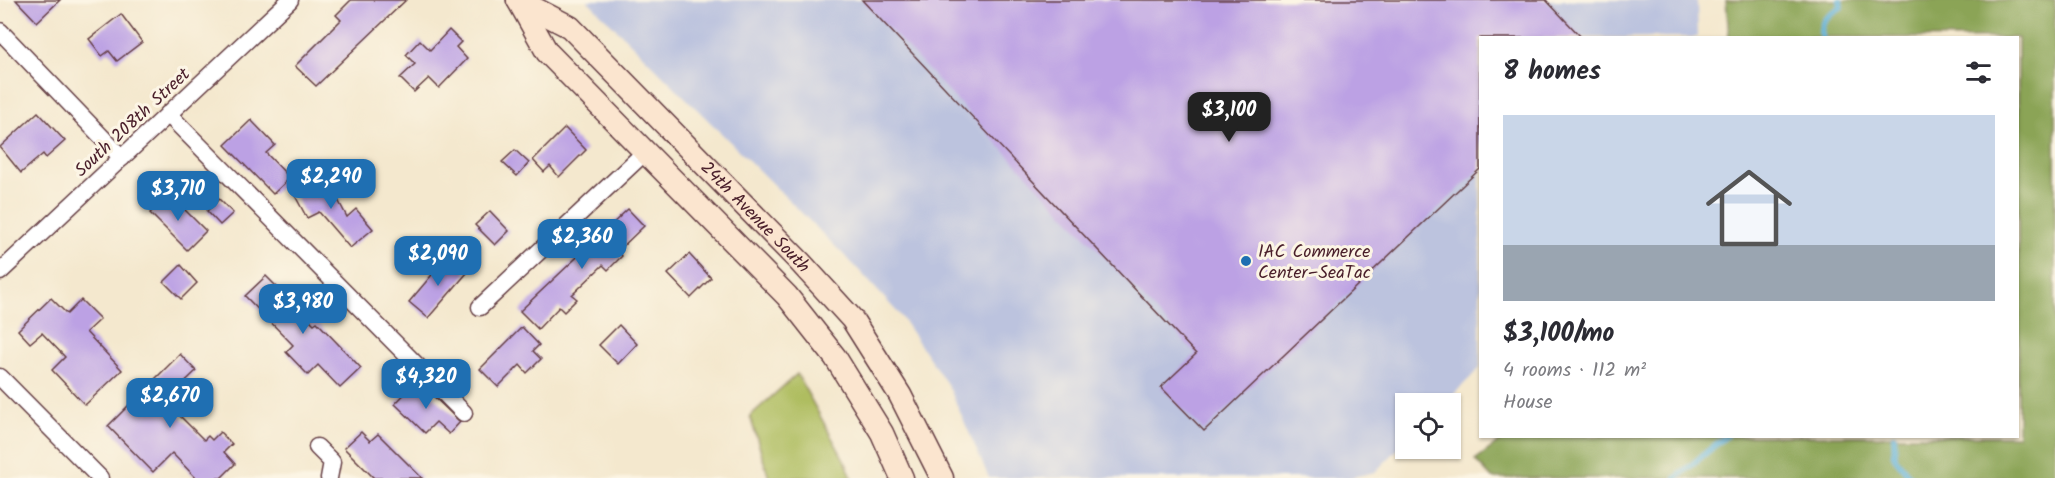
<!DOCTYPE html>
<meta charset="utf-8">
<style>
:root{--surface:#fff;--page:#f7f7f7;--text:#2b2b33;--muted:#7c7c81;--accent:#1f6fb2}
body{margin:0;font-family:Kalam,sans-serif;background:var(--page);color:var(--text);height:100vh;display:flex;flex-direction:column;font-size:22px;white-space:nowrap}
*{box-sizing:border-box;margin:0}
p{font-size:20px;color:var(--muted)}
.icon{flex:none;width:33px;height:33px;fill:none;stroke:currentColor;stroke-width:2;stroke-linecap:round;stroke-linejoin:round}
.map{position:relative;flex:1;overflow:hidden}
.drawer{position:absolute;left:1479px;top:36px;width:540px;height:402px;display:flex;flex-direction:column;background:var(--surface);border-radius:0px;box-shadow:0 2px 4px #0004}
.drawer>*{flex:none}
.tools{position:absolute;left:1395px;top:393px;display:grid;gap:12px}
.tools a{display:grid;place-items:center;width:66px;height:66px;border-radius:0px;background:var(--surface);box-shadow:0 2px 4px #0004;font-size:30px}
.price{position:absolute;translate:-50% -51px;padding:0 14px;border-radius:12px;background:var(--accent);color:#fff;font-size:20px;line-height:39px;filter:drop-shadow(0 2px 3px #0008)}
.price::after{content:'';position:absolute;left:50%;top:36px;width:18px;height:14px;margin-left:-9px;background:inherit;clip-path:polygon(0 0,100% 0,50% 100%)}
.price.selected{background:#222;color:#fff}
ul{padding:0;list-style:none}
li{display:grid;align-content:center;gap:12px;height:318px;padding:0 24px}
li span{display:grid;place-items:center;height:186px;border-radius:0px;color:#555}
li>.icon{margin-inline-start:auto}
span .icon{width:108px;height:108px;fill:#fffc;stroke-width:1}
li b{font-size:26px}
h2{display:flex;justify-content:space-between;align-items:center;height:72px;padding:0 24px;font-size:26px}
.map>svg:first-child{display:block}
.industrial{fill:#bcc3de}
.green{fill:#afbd60;stroke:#7c6e46;stroke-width:1.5}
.forest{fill:#8ba456;stroke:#6a6240;stroke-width:1.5}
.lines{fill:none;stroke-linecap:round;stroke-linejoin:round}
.stream{stroke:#5aaed6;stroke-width:6}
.building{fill:#bca1e4}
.street-casing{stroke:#643d43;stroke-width:19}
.secondary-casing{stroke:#643d43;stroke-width:25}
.street{stroke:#fff;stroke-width:16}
.secondary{stroke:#fbe5cf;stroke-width:22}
.poi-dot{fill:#1f6fb2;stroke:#fcf5e5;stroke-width:2}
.labels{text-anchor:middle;stroke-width:6;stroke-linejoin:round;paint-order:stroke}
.street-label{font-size:18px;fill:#4a1f2b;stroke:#fcf5e5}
.poi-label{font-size:18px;fill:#4a1f2b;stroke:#fcf5e5;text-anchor:start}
</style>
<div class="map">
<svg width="2055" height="478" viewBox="0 0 2055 478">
<rect width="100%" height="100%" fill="#fcf5e5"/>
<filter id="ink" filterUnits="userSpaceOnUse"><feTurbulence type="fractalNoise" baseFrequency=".0167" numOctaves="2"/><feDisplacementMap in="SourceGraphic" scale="12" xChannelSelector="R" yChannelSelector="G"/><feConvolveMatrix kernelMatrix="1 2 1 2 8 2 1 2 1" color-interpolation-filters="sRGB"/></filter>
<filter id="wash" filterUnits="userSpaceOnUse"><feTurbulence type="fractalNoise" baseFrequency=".008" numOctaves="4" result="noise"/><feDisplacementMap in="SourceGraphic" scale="24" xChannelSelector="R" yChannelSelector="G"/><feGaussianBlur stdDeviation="1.35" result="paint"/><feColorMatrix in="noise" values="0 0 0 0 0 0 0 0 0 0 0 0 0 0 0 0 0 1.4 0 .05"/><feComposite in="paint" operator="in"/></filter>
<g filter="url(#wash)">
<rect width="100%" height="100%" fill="#f4e8ce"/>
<path class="industrial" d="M 587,0 L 1697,0 L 1698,37 L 1480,38 L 1480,368 L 1445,403 L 1406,404 L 1405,442 L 1375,472 L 1348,478 L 989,478 L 949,387 L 900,315 L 854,265 Z"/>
<path class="green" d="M 797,374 L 847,465 L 852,478 L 769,478 L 750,416 Z"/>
<path class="forest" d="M 1726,0 L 2055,0 L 2055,478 L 1492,478 L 1475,460 L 1507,436 L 2018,436 L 2018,38 L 1729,37 Z"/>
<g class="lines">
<g class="stream">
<path d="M 1822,38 C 1818,21 1828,15 1841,7 L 1840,0"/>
<path d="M 1894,436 L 1895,458 L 1911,478"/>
<path d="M 1676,478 L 1726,436"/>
</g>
</g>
<g id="blocks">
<g class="building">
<path d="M 16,0 L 60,0 L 37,22 Z"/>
<path d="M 351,0 L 406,0 L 316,86 L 295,66 L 341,20 L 336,15 Z"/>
<path d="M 862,0 L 1546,0 L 1582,38 L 1480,38 L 1480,169 L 1204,431 L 1161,387 L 1196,354 Z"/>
<path d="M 121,14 L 142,42 L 117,61 L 109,51 L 102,56 L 89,39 Z"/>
<path d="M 449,30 L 461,42 L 456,47 L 467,59 L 439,88 L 429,78 L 414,92 L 400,78 L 415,64 L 406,55 L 420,40 L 430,50 Z"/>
<path d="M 38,112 L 65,141 L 46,158 L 43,154 L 21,173 L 0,147 Z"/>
<path d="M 251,120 L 275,145 L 266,153 L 290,178 L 273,194 L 225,145 Z"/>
<path d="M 565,128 L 586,150 L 559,177 L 550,166 L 544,172 L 533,160 Z"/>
<path d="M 515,150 L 529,163 L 517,176 L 502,162 Z"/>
<path d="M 324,173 L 347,217 L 356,209 L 373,229 L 350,248 L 319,212 L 307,218 L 292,190 Z"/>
<path d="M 169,194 L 206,231 L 187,250 L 150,213 Z"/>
<path d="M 219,199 L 233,213 L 220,225 L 207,211 Z"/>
<path d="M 628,209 L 644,226 L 618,251 L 622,256 L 608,270 L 603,265 L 572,295 L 577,299 L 564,312 L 559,307 L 538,329 L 520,311 Z"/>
<path d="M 490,211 L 509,231 L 495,245 L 475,225 Z"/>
<path d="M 689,254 L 711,278 L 691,298 L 668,274 Z"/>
<path d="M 447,257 L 467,273 L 428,318 L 409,302 Z"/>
<path d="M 181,265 L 197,283 L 181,299 L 164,282 Z"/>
<path d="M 266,276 L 314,324 L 317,322 L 361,368 L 340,388 L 318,365 L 308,375 L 286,352 L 293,345 L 245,296 Z"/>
<path d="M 51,298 L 67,314 L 81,300 L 100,319 L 86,332 L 122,370 L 85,405 L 52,370 L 65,357 L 42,333 L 30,343 L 18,330 Z"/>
<path d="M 619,325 L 637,344 L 618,364 L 599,345 Z"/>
<path d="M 522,327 L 539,345 L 533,351 L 541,359 L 527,373 L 520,365 L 498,387 L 480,369 Z"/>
<path d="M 180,354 L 196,371 L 165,401 L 204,440 L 208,436 L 212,440 L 220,432 L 232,444 L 224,452 L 235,464 L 221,478 L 196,478 L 172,453 L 153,472 L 108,426 Z"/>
<path d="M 415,383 L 423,392 L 426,389 L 460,422 L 449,434 L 436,422 L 425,433 L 395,404 Z"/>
<path d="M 361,432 L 370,441 L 378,434 L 422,478 L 374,478 L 344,448 Z"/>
</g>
</g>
</g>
<g filter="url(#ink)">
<use href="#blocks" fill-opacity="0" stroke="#643d43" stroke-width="1.5"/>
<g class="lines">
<defs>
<g id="street">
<path d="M 0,31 L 122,158"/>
<path d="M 168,114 L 464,413"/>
<path d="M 0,272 L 290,0"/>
<path d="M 480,307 L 644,153"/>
<path d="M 0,377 L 100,478"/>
<path d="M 317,447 L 332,462 L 329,478"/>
</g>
<g id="secondary">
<path id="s1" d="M 518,0 L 570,27 L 800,262 L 852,319 L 900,395 L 942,478"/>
<path d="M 518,0 L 547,52 L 787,296 L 835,357 L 882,433 L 902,478"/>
</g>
</defs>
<use href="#street" class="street-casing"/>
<use href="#secondary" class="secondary-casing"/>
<use href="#street" class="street"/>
<use href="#secondary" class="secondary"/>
</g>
</g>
<circle class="poi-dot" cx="1246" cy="261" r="6"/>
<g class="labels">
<g class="street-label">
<text transform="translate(132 122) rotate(-43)" y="6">South 208th Street</text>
<text dy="6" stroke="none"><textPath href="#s1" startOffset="324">24th Avenue South</textPath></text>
</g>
<g class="poi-label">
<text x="1258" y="257">IAC Commerce<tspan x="1258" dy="21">Center–SeaTac</tspan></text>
</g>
</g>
</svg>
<div class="tools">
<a><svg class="icon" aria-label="locate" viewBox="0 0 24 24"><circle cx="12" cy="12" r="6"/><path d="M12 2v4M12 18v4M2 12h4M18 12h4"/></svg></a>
</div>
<b class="price selected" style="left:1229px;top:143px">$3,100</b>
<b class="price" style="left:331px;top:210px">$2,290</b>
<b class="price" style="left:178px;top:222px">$3,710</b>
<b class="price" style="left:582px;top:270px">$2,360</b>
<b class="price" style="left:438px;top:287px">$2,090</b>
<b class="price" style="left:303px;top:335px">$3,980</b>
<b class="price" style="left:426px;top:410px">$4,320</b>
<b class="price" style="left:170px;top:429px">$2,670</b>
<section class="drawer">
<h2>8 homes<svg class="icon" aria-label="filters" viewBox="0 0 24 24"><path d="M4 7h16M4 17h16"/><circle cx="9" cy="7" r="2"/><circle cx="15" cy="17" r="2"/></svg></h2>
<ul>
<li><span style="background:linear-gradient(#c9d6e8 70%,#9aa5b1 0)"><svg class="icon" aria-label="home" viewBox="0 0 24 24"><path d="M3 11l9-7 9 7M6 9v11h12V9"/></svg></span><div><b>$3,100/mo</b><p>4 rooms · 112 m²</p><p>House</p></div></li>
</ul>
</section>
</div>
